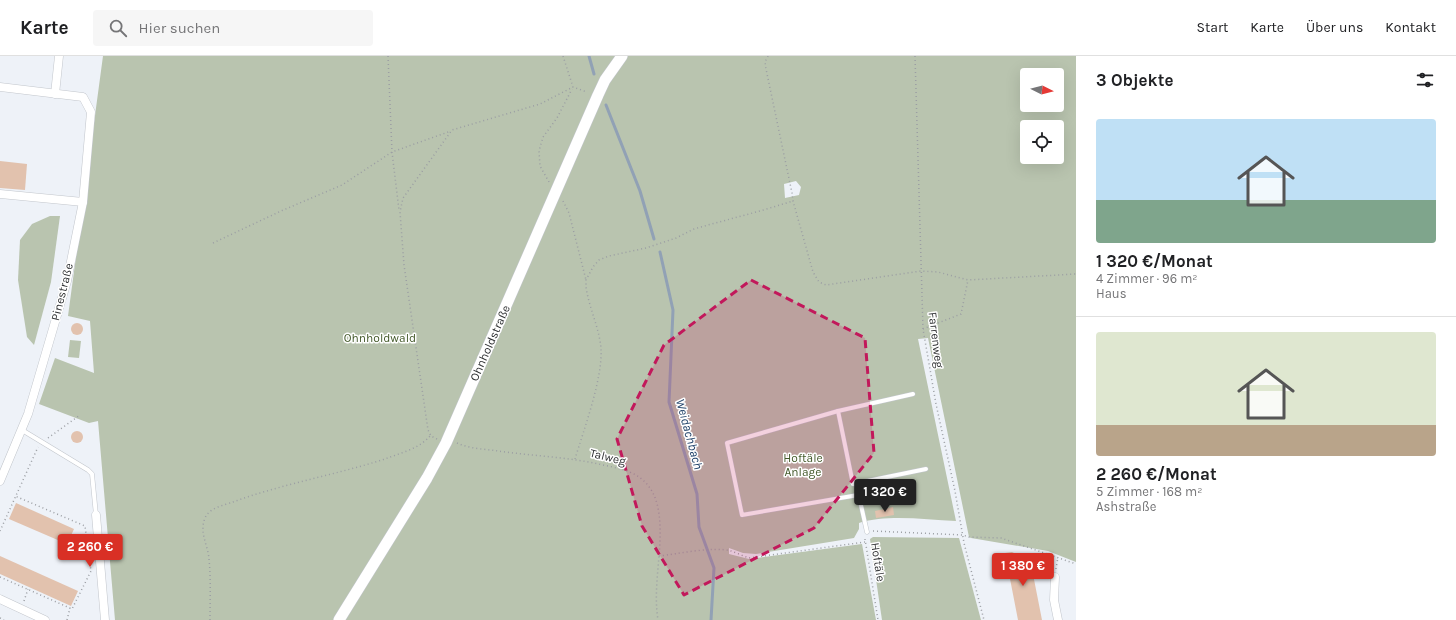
<!DOCTYPE html>
<html lang="de">
<meta charset="utf-8">
<style>
:root{--surface:#fff;--page:#f6f6f6;--text:#202124;--muted:#757577;--line:#e0e0e0;--accent:#d93025}
body{margin:0;font-family:Karla,sans-serif;background:var(--page);color:var(--text);height:100vh;display:flex;flex-direction:column;font-size:15px;white-space:nowrap}
*{box-sizing:border-box;margin:0}
p{font-size:13px;color:var(--muted)}
.icon{flex:none;width:22px;height:22px;fill:none;stroke:currentColor;stroke-width:2;stroke-linecap:round;stroke-linejoin:round}
.map{position:relative;flex:1;overflow:hidden}
.sheet{display:flex;flex-direction:column;background:var(--surface);width:380px}
.sheet>*{flex:none}
.needle{width:26px;rotate:96deg}
.fabs{position:absolute;left:1020px;top:12px;display:grid;gap:8px}
.fabs a{display:grid;place-items:center;width:44px;height:44px;border-radius:4px;background:var(--surface);box-shadow:0 4px 16px #0002;font-size:20px}
.price{position:absolute;translate:-50% -34px;padding:0 9px;border-radius:4px;background:var(--accent);color:#fff;font-size:13px;line-height:26px;filter:drop-shadow(0 1px 2px #0008)}
.price::after{content:'';position:absolute;left:50%;top:24px;width:12px;height:9px;margin-left:-6px;background:inherit;clip-path:polygon(0 0,100% 0,50% 100%)}
.price.current{background:#222;color:#fff}
ul{padding:0;list-style:none}
li{display:grid;align-content:center;gap:8px;height:212px;padding:0 20px}
li+li{border-top:1px solid var(--line)}
li span{display:grid;place-items:center;height:124px;border-radius:4px;color:#555}
li>.icon{margin-inline-start:auto}
span .icon{width:72px;height:72px;fill:#fffc;stroke-width:1}
li b{font-size:17px}
h2{display:flex;justify-content:space-between;align-items:center;height:48px;padding:0 20px;font-size:17px}
header{display:flex;align-items:center;gap:24px;box-sizing:border-box;height:56px;padding:0 20px;background:var(--surface);border-bottom:1px solid var(--line)}
header strong{font-size:19px}
nav{display:flex;gap:22px;margin-inline-start:auto;font-size:14px}
.search{width:280px;height:36px;background:var(--page);display:flex;align-items:center;gap:10px;box-sizing:border-box;padding:0 14px;border-radius:4px;color:var(--muted);font-size:15px}
main{display:flex;flex:1;min-height:0}
.map>svg:first-child{display:block}
.green{fill:#b9c4af;fill-rule:evenodd}
.lines{fill:none;stroke-linecap:round;stroke-linejoin:round}
.stream{stroke:#91a1b5;stroke-width:3}
.building{fill:#e2c2ae}
.lane-casing{stroke:#c2c6cc;stroke-width:5}
.street-casing{stroke:#c2c6cc;stroke-width:9}
.secondary-casing{stroke:#c2c6cc;stroke-width:12}
.path{stroke:#9b9ea3;stroke-width:1.5;stroke-dasharray:1 3;stroke-linecap:butt}
.lane{stroke:#fff;stroke-width:4}
.street{stroke:#fff;stroke-width:8}
.secondary{stroke:#fff;stroke-width:11}
.marked{fill:#c2185b;fill-opacity:0.2;stroke:#c2185b;stroke-width:3;stroke-dasharray:8 5;stroke-linejoin:round}
.labels{text-anchor:middle;stroke-width:3;stroke-linejoin:round;paint-order:stroke}
.street-label{font-size:12px;fill:#2e3032;stroke:#fff}
.park-label{font-size:12px;fill:#43592a;stroke:#fff}
.water-label{font-size:13px;font-style:italic;fill:#24456b;stroke:#fff}
</style>
<header>
<strong>Karte</strong>
<div class="search"><svg class="icon" aria-label="search" viewBox="0 0 24 24"><circle cx="10" cy="10" r="6"/><path d="M15 15l6 6"/></svg>Hier suchen</div>
<nav><a>Start</a><a>Karte</a><a>Über uns</a><a>Kontakt</a></nav>
</header>
<main>
<div class="map">
<svg width="1076" height="564" viewBox="0 0 1076 564">
<rect width="100%" height="100%" fill="#eef2f8"/>
<g class="green">
<path d="M 103,0 L 1076,0 L 1076,506 L 1048,495 L 971,482 L 969,481 L 928,282 L 918,283 L 956,465 C 925,464 889,458 859,467 L 859,473 L 854,482 L 756,498 L 743,497 L 729,492 L 729,498 L 749,503 L 862,488 L 876,564 L 115,564 L 98,365 L 89,367 L 39,348 L 55,302 L 94,317 L 90,265 L 68,260 ZM 1027,19 L 1057,19 L 1057,49 L 1027,49 ZM 1027,71 L 1057,71 L 1057,101 L 1027,101 ZM 796,125 L 801,131 L 799,139 L 785,142 L 784,128 Z"/>
<path d="M 50,160 L 60,160 L 51,226 L 34,289 L 27,281 L 18,224 L 20,184 L 32,168 Z"/>
<path d="M 70,284 L 81,285 L 79,302 L 68,301 Z"/>
<path d="M 873,481 L 959,482 L 981,564 L 882,564 L 870,483 Z"/>
</g>
<g class="lines">
<g class="stream">
<path d="M 589,0 L 594,18"/>
<path d="M 606,49 L 640,135 L 654,183"/>
<path d="M 660,196 L 673,254 L 669,346 L 697,438 L 699,471 L 714,512 L 711,564"/>
</g>
</g>
<g class="building">
<path d="M 0,105 L 27,108 L 25,134 L 0,132 Z"/>
<circle cx="77" cy="273" r="6"/>
<circle cx="77" cy="381" r="6"/>
<path d="M 16,447 L 74,473 L 67,488 L 9,463 Z"/>
<path d="M 893,451 L 894,459 L 876,462 L 875,455 Z"/>
<path d="M 1012,496 L 1016,498 L 1020,497 L 1021,500 L 1024,499 L 1025,504 L 1030,503 L 1042,564 L 1018,564 L 1005,497 Z"/>
<path d="M 0,500 L 78,535 L 71,550 L 0,518 Z"/>
</g>
<g class="lines">
<defs>
<g id="lane">
<path d="M 838,355 L 853,428 L 926,413"/>
<path d="M 22,374 L 88,414 L 92,418 L 96,459"/>
<path d="M 856,427 L 867,476"/>
<path d="M 858,439 L 742,459 L 727,387 L 838,355 L 913,338"/>
</g>
<g id="street">
<path d="M 0,31 L 83,41 L 91,56 L 83,146 L 67,225 L 28,358 L 0,425"/>
<path d="M 55,38 L 59,0"/>
<path d="M 0,138 L 83,146"/>
<path d="M 96,459 L 105,564"/>
<path d="M 1055,521 L 1054,544 L 1058,564"/>
<path d="M 0,543 L 45,564"/>
</g>
<path id="secondary" d="M 339,564 L 427,422 L 446,387 L 598,39 L 605,24 L 622,0"/>
</defs>
<use href="#lane" class="lane-casing"/>
<use href="#street" class="street-casing"/>
<use href="#secondary" class="secondary-casing"/>
<g class="path">
<path d="M 388,0 L 392,96 L 399,154"/>
<path d="M 563,0 L 573,31 L 587,36"/>
<path d="M 768,0 L 765,6 L 766,13 L 792,137 L 793,145 L 813,216 L 819,226 L 826,229 L 921,215 L 938,216 L 968,224 L 1076,218"/>
<path d="M 915,0 L 923,273 L 936,348 L 955,435 L 964,487 L 984,564"/>
<path d="M 549,126 L 540,110 L 539,95 L 543,81 L 557,62 L 572,33"/>
<path d="M 563,145 L 569,157 L 586,224"/>
<path d="M 213,187 L 281,155 L 342,129 L 392,96 L 451,75"/>
<path d="M 923,273 L 961,258 L 968,224"/>
<path d="M 48,382 L 80,359"/>
<path d="M 437,383 L 431,380 L 428,374 L 404,209 L 400,156 L 403,142 L 452,74 L 540,48 L 573,31"/>
<path d="M 457,387 C 470,393 485,393 498,395 C 533,400 569,401 603,409 C 618,412 634,415 645,426 C 652,433 656,442 658,452 C 665,488 652,527 658,564"/>
<path d="M 575,403 C 584,373 603,322 601,292 C 599,271 589,252 586,231 L 586,224 L 593,211 L 599,204 L 609,200 L 646,192 L 676,182 L 694,173 L 708,169 L 760,155 L 793,145"/>
<path d="M 0,475 L 38,391"/>
<path d="M 873,475 L 963,479 L 969,481 L 1001,482 L 1076,508"/>
<path d="M 865,483 L 878,564"/>
<path d="M 659,500 C 678,498 713,490 731,495 C 737,497 743,500 749,502 L 865,486"/>
<path d="M 1056,513 L 1058,501"/>
<path d="M 0,521 L 72,553 L 91,515 L 85,470 L 15,440"/>
<path d="M 24,545 L 28,533"/>
<path d="M 0,562 L 4,564"/>
<path d="M 67,564 L 70,552"/>
<path d="M 210,564 C 210,544 211,523 209,503 C 208,489 199,477 205,462 C 209,452 224,449 233,446 C 282,428 335,419 385,403 C 400,397 419,393 430,380"/>
</g>
<use href="#lane" class="lane"/>
<use href="#street" class="street"/>
<use href="#secondary" class="secondary"/>
</g>
<path class="marked" d="M 751,224 L 865,282 L 874,397 L 814,472 L 684,539 L 642,470 L 617,383 L 664,289 Z"/>
<g class="labels">
<g class="street-label">
<text transform="translate(62 236) rotate(-76)" y="4">Pinestraße</text>
<text transform="translate(936 284) rotate(83)" y="4">Farrenweg</text>
<text transform="translate(490 287) rotate(-66)" y="4">Ohnholdstraße</text>
<text transform="translate(608 401) rotate(14)" y="4">Talweg</text>
<text transform="translate(878 506) rotate(81)" y="4">Hoftäle</text>
</g>
<g class="park-label">
<text x="380" y="286">Ohnholdwald</text>
<text x="803" y="406">Hoftäle<tspan x="803" dy="14">Anlage</tspan></text>
</g>
<g class="water-label">
<text transform="translate(690 378) rotate(75)" y="5">Weidachbach</text>
</g>
</g>
</svg>
<div class="fabs">
<a><svg class="needle" viewBox="-14 -14 28 28"><path d="M0-13l5 13h-10z" fill="#e53935"/><path d="M0 13l5-13h-10z" fill="#757577"/></svg></a>
<a><svg class="icon" aria-label="locate" viewBox="0 0 24 24"><circle cx="12" cy="12" r="6"/><path d="M12 2v4M12 18v4M2 12h4M18 12h4"/></svg></a>
</div>
<b class="price current" style="left:885px;top:457px">1 320 €</b>
<b class="price" style="left:90px;top:512px">2 260 €</b>
<b class="price" style="left:1023px;top:531px">1 380 €</b>
</div>
<section class="sheet">
<h2>3 Objekte<svg class="icon" aria-label="filters" viewBox="0 0 24 24"><path d="M4 7h16M4 17h16"/><circle cx="9" cy="7" r="2"/><circle cx="15" cy="17" r="2"/></svg></h2>
<ul>
<li><span style="background:linear-gradient(#bfe0f5 65%,#7fa58c 0)"><svg class="icon" aria-label="home" viewBox="0 0 24 24"><path d="M3 11l9-7 9 7M6 9v11h12V9"/></svg></span><div><b>1 320 €/Monat</b><p>4 Zimmer · 96 m²</p><p>Haus</p></div></li>
<li><span style="background:linear-gradient(#dfe7d0 75%,#b9a48a 0)"><svg class="icon" aria-label="home" viewBox="0 0 24 24"><path d="M3 11l9-7 9 7M6 9v11h12V9"/></svg></span><div><b>2 260 €/Monat</b><p>5 Zimmer · 168 m²</p><p>Ashstraße</p></div></li>
</ul>
</section>
</main>
